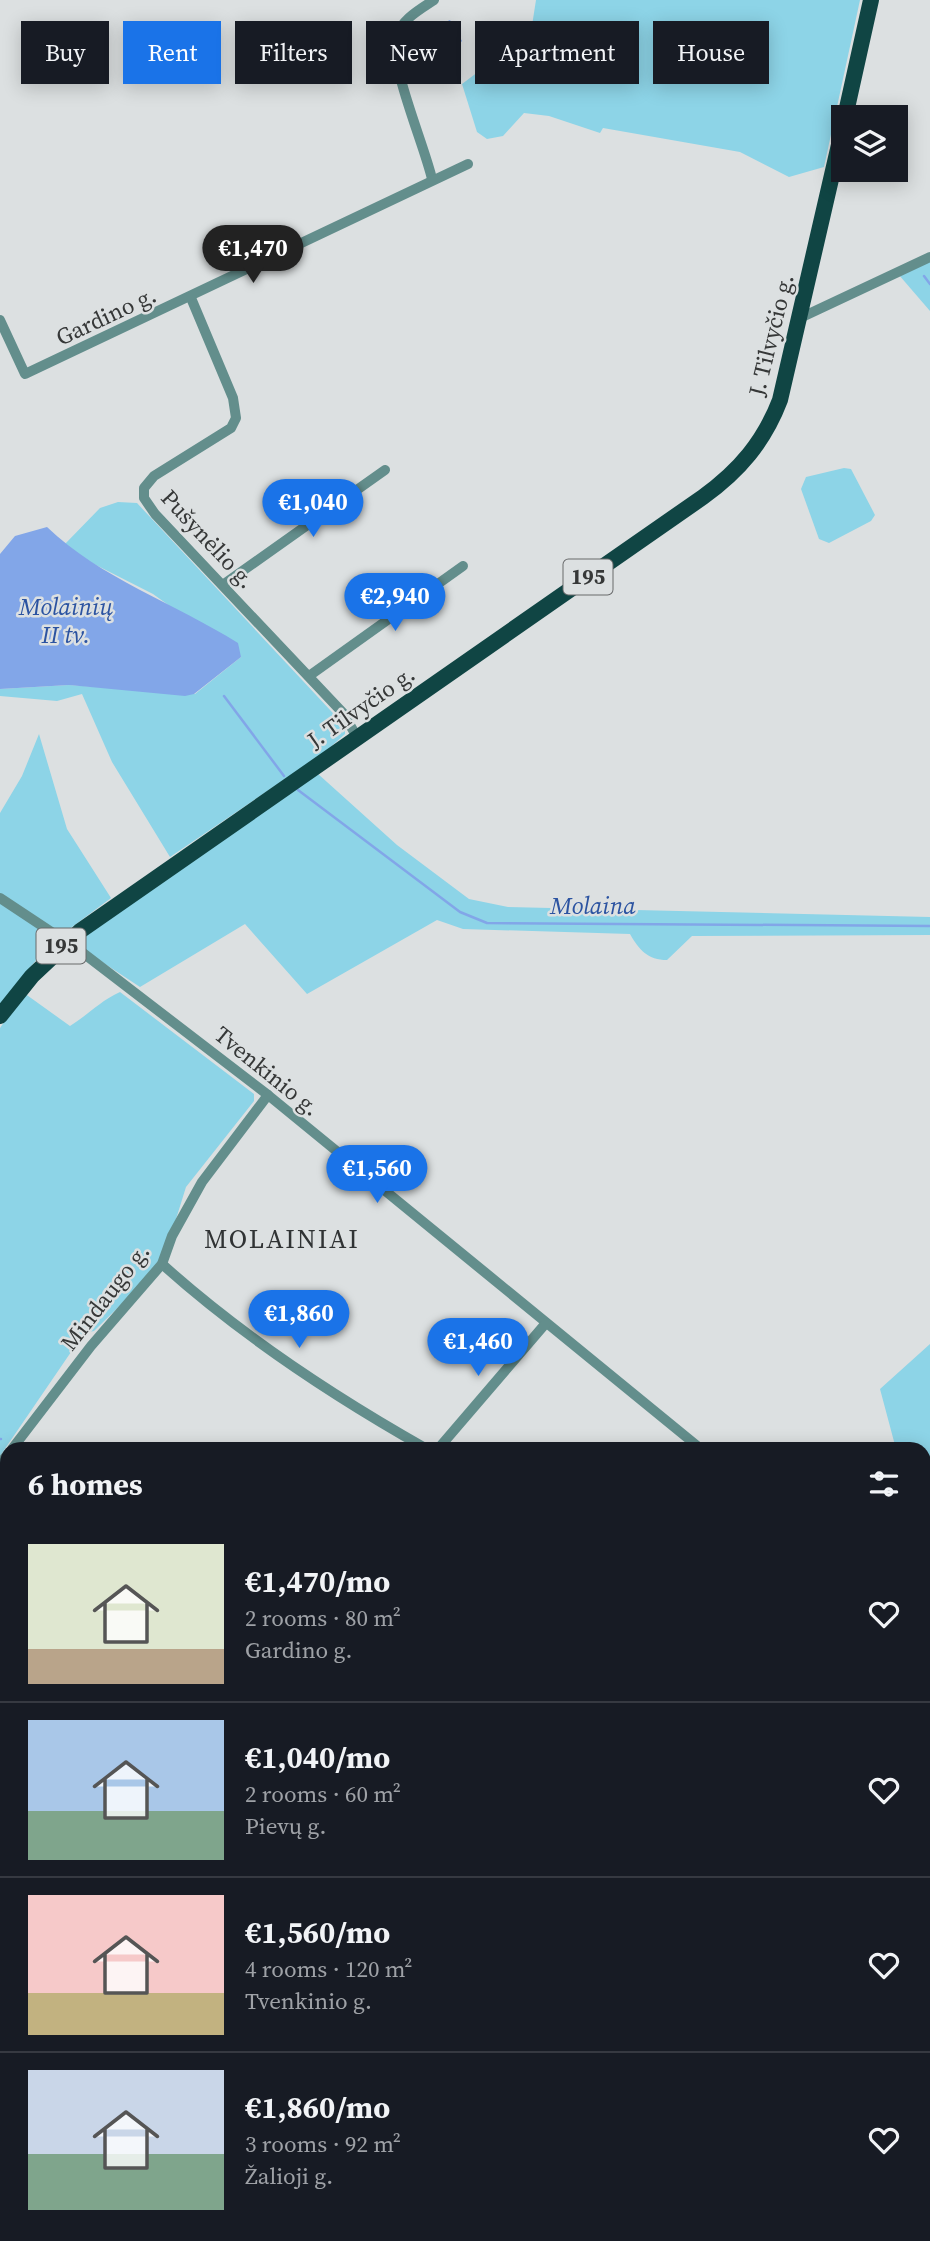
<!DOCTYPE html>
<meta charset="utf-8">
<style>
:root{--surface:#171b24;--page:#20242c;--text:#f1f3f6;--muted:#9ea1a6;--line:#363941;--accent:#1a73e8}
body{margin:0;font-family:"Source Serif 4",serif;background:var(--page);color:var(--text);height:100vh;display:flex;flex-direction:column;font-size:26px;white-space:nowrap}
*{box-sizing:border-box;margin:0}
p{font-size:23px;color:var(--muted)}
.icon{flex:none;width:38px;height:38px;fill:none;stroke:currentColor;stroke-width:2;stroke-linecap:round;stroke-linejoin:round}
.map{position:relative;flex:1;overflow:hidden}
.sheet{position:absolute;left:0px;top:1442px;width:931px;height:800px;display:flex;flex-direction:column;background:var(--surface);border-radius:21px 21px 0 0;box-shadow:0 4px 18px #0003}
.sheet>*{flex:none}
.guide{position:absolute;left:21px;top:21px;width:889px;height:63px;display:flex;gap:14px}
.fabs{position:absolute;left:831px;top:105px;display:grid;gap:14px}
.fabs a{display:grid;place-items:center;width:77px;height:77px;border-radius:0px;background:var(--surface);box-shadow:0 4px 18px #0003;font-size:35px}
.price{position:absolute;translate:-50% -60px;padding:0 16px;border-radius:24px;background:var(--accent);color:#fff;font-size:23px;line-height:46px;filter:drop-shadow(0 2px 4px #0008)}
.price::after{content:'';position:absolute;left:50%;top:42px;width:21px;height:16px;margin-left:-10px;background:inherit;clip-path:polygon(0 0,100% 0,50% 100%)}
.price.current{background:#222;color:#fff}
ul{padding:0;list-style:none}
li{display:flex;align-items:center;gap:21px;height:175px;padding:0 28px}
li+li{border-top:2px solid var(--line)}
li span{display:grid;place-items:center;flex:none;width:196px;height:140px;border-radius:0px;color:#555}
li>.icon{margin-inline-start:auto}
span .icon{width:84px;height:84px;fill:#fffc;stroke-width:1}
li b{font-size:30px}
h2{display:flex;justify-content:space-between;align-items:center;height:84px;padding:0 28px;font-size:30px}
.tag{padding:0 24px;border-radius:0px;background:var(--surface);box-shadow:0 4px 18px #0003;font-size:24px;line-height:63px}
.tag.current{background:var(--accent);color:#fff}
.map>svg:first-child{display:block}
.green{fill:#8dd4e7}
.water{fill:#82a6e8}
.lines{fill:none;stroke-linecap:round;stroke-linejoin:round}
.stream{stroke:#82a6e8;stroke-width:2.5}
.minor{stroke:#638e8c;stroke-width:10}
.primary{stroke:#104544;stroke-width:16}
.labels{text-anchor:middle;stroke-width:5;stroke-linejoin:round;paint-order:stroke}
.shield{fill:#dce0e1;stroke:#686a6b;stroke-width:2}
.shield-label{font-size:21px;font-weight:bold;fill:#363838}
.street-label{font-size:23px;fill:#363838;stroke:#dce0e1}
.water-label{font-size:24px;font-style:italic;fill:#2b53a1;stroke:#dce0e1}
.quarter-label{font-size:26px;letter-spacing:2px;fill:#303334;stroke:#dce0e1}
</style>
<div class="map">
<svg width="930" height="2241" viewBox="0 0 930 2241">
<rect width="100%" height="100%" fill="#dce0e1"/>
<g class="green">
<path d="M 536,0 L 860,0 L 824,167 L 789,177 L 740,152 L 603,128 L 600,133 L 549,116 L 524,113 L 503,136 L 487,139 L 477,132 L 462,84 L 531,32 Z"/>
<path d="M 930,259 L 930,311 L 899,275 Z"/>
<path d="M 844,468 L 851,469 L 875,515 L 871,521 L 829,543 L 819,539 L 801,489 L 806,477 Z"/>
<path d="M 118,502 L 137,503 L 345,726 L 345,734 L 325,752 L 170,857 L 112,762 L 82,694 L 57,701 L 0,696 L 0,689 L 69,685 L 195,694 L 241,657 L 153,594 L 90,562 L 65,544 L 100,508 Z"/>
<path d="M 39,734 L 67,829 L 111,898 L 64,933 L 52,930 L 0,896 L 0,813 L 22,776 Z"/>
<path d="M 317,773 L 397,845 L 469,899 L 508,907 L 930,917 L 930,935 L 692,936 L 667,960 C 648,960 639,950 630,934 L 463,929 L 437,920 L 307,994 L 245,924 L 140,987 L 87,952 L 83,942 L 88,933 Z"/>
<path d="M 0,900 L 41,931 L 49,944 L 0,1005 Z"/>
<path d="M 120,992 L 254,1094 L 254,1101 L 186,1187 L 162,1264 L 94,1331 L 84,1333 L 0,1456 L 0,1028 L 24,993 L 70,1026 C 88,1015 100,1001 120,992 Z"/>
<path d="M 930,1344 L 930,1548 L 924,1552 L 924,1449 L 896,1449 L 880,1389 Z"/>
<path d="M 930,2214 L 930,2241 L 867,2241 L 881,2235 L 924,2235 L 924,2217 Z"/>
<path d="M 498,2235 L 844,2235 L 847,2241 L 497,2241 Z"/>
</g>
<g class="water">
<path d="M 450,20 L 462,41 L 453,50 L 446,40 L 428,30 Z"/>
<path d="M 47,527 C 100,578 176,604 238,643 L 241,657 L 194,694 L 185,696 L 69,685 L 0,689 L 0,554 L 15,536 Z"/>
<path d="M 930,1548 L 930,1727 L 924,1716 L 924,1552 Z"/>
</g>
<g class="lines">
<g class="stream">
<path d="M 924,276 L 930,284"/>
<path d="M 224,696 L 284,776"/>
<path d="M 298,790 L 460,912 L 487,923 L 930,926"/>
<path d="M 0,1439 L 1,1439"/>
<path d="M 23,1445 L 32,1449"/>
</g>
<g class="minor">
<path d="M 432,179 C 425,147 389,64 396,37 C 402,19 419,10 434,0"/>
<path d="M 191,298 L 233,398 L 236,418 L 231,428 L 154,476 L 144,488 L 144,498 L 155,514 L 343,713 L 357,737"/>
<path d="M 800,318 L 930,257"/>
<path d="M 0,320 L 25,374 L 468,164"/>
<path d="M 224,584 L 385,470"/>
<path d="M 309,676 L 463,566"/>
<path d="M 0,898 L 83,953 L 268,1095 L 701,1449"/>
<path d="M 162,1264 C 242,1336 333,1396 427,1449"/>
<path d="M 12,1449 L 91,1346 L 162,1264 L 172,1236 L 202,1182 L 268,1095"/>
<path d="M 438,1449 L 546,1323"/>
<path d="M 0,1464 L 7,1455"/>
<path d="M 924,1532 L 930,1530"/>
<path d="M 0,1554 L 7,1566"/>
<path d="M 0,1573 L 7,1575"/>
<path d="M 924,1768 L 930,1786"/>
<path d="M 924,1849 L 930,1846"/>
<path d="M 0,1952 L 7,1971"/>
<path d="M 0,2003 L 7,2002"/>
<path d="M 0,2224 L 7,2218"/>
</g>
<g class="primary">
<path d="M 845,117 L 871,0"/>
<path d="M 0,1016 L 32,976 L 80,931 L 703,497 C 739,471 764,442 780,400 L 844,123"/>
</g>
</g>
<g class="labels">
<g class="shield">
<rect x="563.5" y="559.5" width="49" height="35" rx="5"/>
<rect x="36.5" y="928.5" width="49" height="35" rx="5"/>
</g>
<g class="shield-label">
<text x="588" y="584">195</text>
<text x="61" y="953">195</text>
</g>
<g class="street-label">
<text transform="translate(106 316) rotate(-25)" y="8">Gardino g.</text>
<text transform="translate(771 335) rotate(-76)" y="8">J. Tilvyčio g.</text>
<text transform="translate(208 539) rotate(47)" y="8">Pušynėlio g.</text>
<text transform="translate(361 707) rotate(-35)" y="8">J. Tilvyčio g.</text>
<text transform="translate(267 1071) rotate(39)" y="8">Tvenkinio g.</text>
<text transform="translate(105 1297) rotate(-52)" y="8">Mindaugo g.</text>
</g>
<g class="water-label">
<text x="66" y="615">Molainių<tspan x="66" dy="28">II tv.</tspan></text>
<text x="593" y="914">Molaina</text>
</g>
<g class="quarter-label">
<text x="282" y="1248">MOLAINIAI</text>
</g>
</g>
</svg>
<div class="fabs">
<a><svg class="icon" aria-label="layers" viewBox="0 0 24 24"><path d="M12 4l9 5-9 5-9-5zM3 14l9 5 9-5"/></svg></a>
</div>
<b class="price current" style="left:253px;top:285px">€1,470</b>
<b class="price" style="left:313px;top:539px">€1,040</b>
<b class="price" style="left:395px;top:633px">€2,940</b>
<b class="price" style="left:377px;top:1205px">€1,560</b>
<b class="price" style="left:299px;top:1350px">€1,860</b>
<b class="price" style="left:478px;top:1378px">€1,460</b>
<div class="guide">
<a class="tag">Buy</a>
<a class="tag current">Rent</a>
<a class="tag">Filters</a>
<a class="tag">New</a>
<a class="tag">Apartment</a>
<a class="tag">House</a>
</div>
<section class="sheet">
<h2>6 homes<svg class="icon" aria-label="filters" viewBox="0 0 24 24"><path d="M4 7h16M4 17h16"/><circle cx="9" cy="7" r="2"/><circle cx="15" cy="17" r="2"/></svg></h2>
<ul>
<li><span style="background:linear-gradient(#dfe7d0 75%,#b9a48a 0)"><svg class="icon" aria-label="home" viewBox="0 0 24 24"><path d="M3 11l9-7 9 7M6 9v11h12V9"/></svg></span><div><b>€1,470/mo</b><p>2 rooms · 80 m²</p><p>Gardino g.</p></div><svg class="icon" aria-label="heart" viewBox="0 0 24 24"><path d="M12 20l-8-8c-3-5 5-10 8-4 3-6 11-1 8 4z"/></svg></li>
<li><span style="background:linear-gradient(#a9c7e8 65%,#7fa58c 0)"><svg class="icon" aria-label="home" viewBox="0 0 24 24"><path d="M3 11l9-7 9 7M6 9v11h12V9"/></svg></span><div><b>€1,040/mo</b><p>2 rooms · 60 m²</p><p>Pievų g.</p></div><svg class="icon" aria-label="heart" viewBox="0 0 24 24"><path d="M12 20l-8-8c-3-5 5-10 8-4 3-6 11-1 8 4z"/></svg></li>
<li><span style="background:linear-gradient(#f6c9c9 70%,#c2b280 0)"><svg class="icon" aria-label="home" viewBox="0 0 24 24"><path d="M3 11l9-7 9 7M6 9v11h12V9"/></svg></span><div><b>€1,560/mo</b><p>4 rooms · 120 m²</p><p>Tvenkinio g.</p></div><svg class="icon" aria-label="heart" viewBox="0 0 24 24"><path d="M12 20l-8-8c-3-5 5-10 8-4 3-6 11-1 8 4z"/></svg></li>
<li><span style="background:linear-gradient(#c9d6e8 60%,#7fa58c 0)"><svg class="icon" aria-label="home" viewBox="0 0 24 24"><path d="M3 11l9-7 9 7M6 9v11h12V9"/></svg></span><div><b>€1,860/mo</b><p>3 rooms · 92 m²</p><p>Žalioji g.</p></div><svg class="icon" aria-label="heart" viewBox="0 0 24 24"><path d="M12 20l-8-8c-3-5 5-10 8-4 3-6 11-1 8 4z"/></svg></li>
</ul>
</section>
</div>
